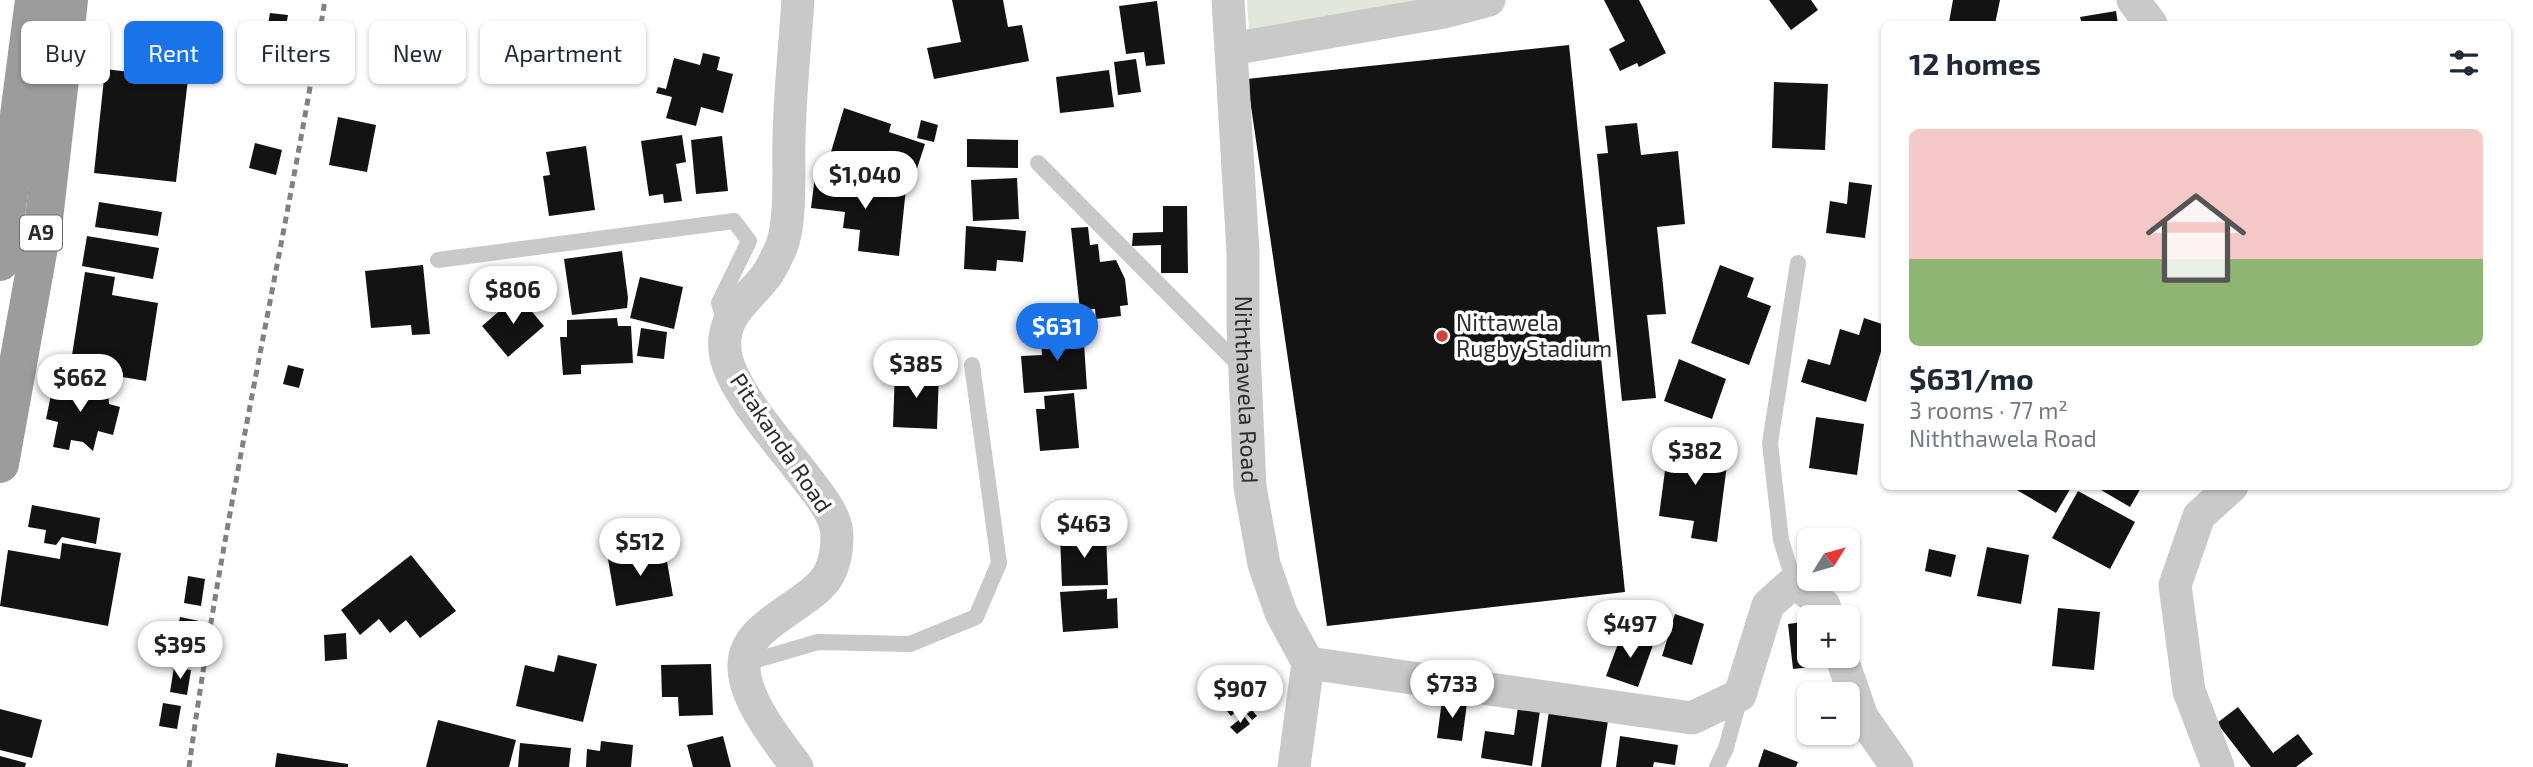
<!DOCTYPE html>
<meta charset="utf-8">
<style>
:root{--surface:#fff;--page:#f6f6f7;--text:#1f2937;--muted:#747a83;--line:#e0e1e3;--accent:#1a73e8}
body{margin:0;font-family:"Exo 2",sans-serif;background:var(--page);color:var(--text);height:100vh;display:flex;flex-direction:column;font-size:26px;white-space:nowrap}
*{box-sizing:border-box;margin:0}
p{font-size:23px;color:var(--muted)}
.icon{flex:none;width:38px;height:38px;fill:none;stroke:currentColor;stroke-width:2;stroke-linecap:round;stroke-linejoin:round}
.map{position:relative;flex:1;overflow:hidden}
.details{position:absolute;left:1881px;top:21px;width:630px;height:469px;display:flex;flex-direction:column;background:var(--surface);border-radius:10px;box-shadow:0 2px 5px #0004}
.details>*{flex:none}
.hud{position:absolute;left:21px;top:21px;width:665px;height:63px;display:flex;gap:14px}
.needle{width:46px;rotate:53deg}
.tools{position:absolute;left:1797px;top:528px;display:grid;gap:14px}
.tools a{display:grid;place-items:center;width:63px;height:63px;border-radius:10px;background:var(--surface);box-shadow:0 2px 5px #0004;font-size:35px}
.price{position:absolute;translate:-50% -60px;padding:0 16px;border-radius:24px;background:#fff;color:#222;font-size:23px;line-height:46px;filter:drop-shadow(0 2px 4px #0008)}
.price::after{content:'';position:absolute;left:50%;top:42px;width:21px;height:16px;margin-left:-10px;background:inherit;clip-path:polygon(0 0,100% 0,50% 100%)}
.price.current{background:var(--accent);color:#fff}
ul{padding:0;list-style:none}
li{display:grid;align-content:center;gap:14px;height:371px;padding:0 28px}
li+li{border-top:2px solid var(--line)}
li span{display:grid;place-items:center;height:217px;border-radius:10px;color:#555}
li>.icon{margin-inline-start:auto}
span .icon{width:126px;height:126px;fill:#fffc;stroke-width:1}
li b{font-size:30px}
h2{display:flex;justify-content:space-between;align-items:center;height:84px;padding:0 28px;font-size:30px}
.tag{padding:0 24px;border-radius:10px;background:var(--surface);box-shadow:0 2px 5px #0004;font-size:24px;line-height:63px}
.tag.current{background:var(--accent);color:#fff}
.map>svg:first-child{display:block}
.green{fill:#e1e8db}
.building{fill:#131313}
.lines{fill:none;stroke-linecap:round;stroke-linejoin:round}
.service{stroke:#c9c9c9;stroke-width:16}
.minor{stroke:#c9c9c9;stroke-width:33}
.trunk{stroke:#9c9c9c;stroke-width:38}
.rail{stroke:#818181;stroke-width:5;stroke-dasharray:7 5;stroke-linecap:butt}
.poi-dot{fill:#d24043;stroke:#fff;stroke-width:2.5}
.labels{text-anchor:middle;stroke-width:7;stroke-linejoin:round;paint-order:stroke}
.shield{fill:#fff;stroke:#6b6b6b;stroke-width:2}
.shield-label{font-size:21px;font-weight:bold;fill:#2c2c2c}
.poi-label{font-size:23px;fill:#2c2c2c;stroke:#fff;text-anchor:start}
.street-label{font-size:23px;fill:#2c2c2c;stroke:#fff}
</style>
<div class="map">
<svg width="2533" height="767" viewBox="0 0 2533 767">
<rect width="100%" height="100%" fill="#fff"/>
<path class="green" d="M 1247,0 L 1433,0 L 1249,34 Z"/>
<g class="building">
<path d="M 952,0 L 1003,0 L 1008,27 L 1022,25 L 1029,61 L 934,79 L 927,48 L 961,42 Z"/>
<path d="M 1604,0 L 1639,0 L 1666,53 L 1639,67 L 1637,63 L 1620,71 L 1609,49 L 1625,41 Z"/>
<path d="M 1769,0 L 1811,0 L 1818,10 L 1791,30 Z"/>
<path d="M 1953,0 L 2000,0 L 1995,24 L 1949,22 Z"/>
<path d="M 1157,1 L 1165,64 L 1146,66 L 1144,52 L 1126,54 L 1119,6 Z"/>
<path d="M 2116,11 L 2118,24 L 2082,24 L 2080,17 Z"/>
<path d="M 270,13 L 288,15 L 283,44 L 265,41 Z"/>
<path d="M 1569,45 L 1625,592 L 1327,626 L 1247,79 Z"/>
<path d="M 703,53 L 720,57 L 717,70 L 733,74 L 723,113 L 701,107 L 696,126 L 666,118 L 672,97 L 656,93 L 658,87 L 666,89 L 674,58 L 700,65 Z"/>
<path d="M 1136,59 L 1141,92 L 1118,95 L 1114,62 Z"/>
<path d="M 105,69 L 188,79 L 176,182 L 94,173 Z"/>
<path d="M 1109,70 L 1114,107 L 1060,113 L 1056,77 Z"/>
<path d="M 1774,82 L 1828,84 L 1825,150 L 1772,148 Z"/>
<path d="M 844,108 L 891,124 L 889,132 L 925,144 L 911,187 L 844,165 L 846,157 L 831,152 Z"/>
<path d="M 338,117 L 376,125 L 367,172 L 329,165 Z"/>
<path d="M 921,120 L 938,125 L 934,142 L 917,138 Z"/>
<path d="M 1637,123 L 1641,155 L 1678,151 L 1685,224 L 1657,227 L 1666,314 L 1647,315 L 1656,398 L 1622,401 L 1597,154 L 1608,153 L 1605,126 Z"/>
<path d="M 682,135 L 686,162 L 676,164 L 682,201 L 664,203 L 663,194 L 649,196 L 641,141 Z"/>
<path d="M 722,136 L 728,191 L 696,194 L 691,140 Z"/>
<path d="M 967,139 L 1018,140 L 1018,168 L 967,167 Z"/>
<path d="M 255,143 L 282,150 L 276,175 L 249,168 Z"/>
<path d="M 586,146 L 595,210 L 549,216 L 543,176 L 550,175 L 546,152 Z"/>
<path d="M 815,176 L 906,188 L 899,256 L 858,251 L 860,230 L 843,228 L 845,212 L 811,208 Z"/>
<path d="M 1017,178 L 1019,219 L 973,221 L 971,180 Z"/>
<path d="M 1849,182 L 1872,185 L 1865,238 L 1826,233 L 1830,201 L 1847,204 Z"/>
<path d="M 99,202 L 162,212 L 158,236 L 95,227 Z"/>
<path d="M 1163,206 L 1187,206 L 1188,273 L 1161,273 L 1161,245 L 1132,246 L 1133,233 L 1163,232 Z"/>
<path d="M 966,226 L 1026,231 L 1023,262 L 997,260 L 996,271 L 964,269 Z"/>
<path d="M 1088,227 L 1090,245 L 1098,244 L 1100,262 L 1116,260 L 1125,279 L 1128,305 L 1120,306 L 1121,316 L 1096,319 L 1095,309 L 1080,310 L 1071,228 Z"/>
<path d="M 87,236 L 159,248 L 153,279 L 82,266 Z"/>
<path d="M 622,251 L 628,298 L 627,308 L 572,315 L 564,259 Z"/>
<path d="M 423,265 L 430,334 L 412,335 L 411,325 L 371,328 L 365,271 Z"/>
<path d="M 1720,265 L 1754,278 L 1747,297 L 1771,306 L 1749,365 L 1691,343 Z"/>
<path d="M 85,272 L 115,277 L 112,295 L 158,303 L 146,381 L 70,368 Z"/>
<path d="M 640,277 L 683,287 L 674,329 L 630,318 Z"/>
<path d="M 518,295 L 544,326 L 508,357 L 482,326 Z"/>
<path d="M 617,318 L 618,326 L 631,326 L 633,363 L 581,365 L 581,374 L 563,375 L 560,337 L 567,337 L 567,320 Z"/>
<path d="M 1864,318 L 1885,325 L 1885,338 L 1866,402 L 1801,382 L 1808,359 L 1830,365 L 1840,329 L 1859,335 Z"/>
<path d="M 641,328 L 667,332 L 664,359 L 637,356 Z"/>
<path d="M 1083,328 L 1087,389 L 1024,393 L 1021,356 L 1042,355 L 1040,330 Z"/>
<path d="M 1679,359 L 1726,379 L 1712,419 L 1664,401 Z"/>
<path d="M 288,365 L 304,369 L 299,388 L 283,384 Z"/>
<path d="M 895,370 L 939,372 L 937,429 L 893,427 Z"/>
<path d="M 54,380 L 108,391 L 109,404 L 120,407 L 113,435 L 98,431 L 93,451 L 83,442 L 71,440 L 69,450 L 53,447 L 58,422 L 46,419 Z"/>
<path d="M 1074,393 L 1079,448 L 1040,451 L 1036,409 L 1045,409 L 1044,396 Z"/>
<path d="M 1816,417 L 1864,424 L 1857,475 L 1809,468 Z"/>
<path d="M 1669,440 L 1729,449 L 1717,542 L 1691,538 L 1694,521 L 1659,516 Z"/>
<path d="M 2010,486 L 2072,486 L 2056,513 Z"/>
<path d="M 2103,486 L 2142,486 L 2130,507 L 2101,490 Z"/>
<path d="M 2078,491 L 2135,522 L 2110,569 L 2052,538 Z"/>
<path d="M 32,505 L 100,518 L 96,544 L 62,537 L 56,545 L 44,543 L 46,530 L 28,527 Z"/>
<path d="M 1106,534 L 1108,585 L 1062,586 L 1060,536 Z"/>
<path d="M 62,543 L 121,553 L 108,626 L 0,606 L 8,550 L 60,559 Z"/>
<path d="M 1987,547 L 2029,555 L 2021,604 L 1977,596 Z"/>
<path d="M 1929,549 L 1956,555 L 1951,577 L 1925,571 Z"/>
<path d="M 665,550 L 673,596 L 616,606 L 608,559 Z"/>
<path d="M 411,555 L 456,611 L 420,638 L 406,620 L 390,633 L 379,619 L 360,635 L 341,610 Z"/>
<path d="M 188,576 L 205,579 L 201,606 L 184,603 Z"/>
<path d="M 1107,589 L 1107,599 L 1117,598 L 1118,628 L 1063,632 L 1060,592 Z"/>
<path d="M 2058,608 L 2100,612 L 2094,670 L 2052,666 Z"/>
<path d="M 1675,614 L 1704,624 L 1692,665 L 1662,656 Z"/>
<path d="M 180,617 L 199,621 L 192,658 L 173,654 Z"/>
<path d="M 1810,621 L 1810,656 L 1820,656 L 1821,666 L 1793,669 L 1788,624 Z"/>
<path d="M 346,633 L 347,659 L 325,661 L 324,635 Z"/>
<path d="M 1622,633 L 1653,645 L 1638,687 L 1606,676 Z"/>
<path d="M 558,655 L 597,664 L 583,722 L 516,706 L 525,665 L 554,672 Z"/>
<path d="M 711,664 L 713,715 L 679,716 L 678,697 L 662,697 L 661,665 Z"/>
<path d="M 174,667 L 191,670 L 187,695 L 170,692 Z"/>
<path d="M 1255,683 L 1258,689 L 1248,695 L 1244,689 Z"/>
<path d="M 1230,696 L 1235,702 L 1226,708 L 1222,702 Z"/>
<path d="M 1442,700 L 1467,703 L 1462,741 L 1437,738 Z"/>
<path d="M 1519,700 L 1541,704 L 1532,766 L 1481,758 L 1485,731 L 1514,735 Z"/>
<path d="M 163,703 L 181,706 L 177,729 L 159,726 Z"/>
<path d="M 1235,704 L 1239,709 L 1231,716 L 1227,711 Z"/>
<path d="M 1550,704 L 1609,714 L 1601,767 L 1541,767 Z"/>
<path d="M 2238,707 L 2273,753 L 2298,734 L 2313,754 L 2296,767 L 2251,767 L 2217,723 Z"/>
<path d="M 0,709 L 42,720 L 32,758 L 0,750 Z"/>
<path d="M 1252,710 L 1257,716 L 1252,720 L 1247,714 Z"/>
<path d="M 1244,716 L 1250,724 L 1237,734 L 1230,727 Z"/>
<path d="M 438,720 L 516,740 L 509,767 L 426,767 Z"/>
<path d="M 723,736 L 731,767 L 693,767 L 687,745 Z"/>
<path d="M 1620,736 L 1678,745 L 1675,765 L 1654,762 L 1653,767 L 1616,767 Z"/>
<path d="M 601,741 L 633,745 L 631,767 L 586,767 L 587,749 L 600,751 Z"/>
<path d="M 520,743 L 571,748 L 569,767 L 518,767 Z"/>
<path d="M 1764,749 L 1798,762 L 1796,767 L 1758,767 Z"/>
<path d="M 277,753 L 348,764 L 348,767 L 275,767 Z"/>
<path d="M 0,756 L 26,763 L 25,767 L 0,767 Z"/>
</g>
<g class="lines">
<g class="service">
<path d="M 1038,163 L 1241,367"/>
<path d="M 438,260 L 734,221 L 749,241 L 719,303 L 725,323"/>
<path d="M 1794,582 L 1781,540 L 1770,443 L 1798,263"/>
<path d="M 743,664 L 818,642 L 910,644 L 976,617 L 999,563 L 972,365"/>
<path d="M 1717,767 L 1726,748 L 1740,697"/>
</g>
<g class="minor">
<path id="s1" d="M 1228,0 L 1243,252 L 1243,327 L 1250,487 L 1264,564 L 1281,613 L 1308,663 L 1294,767"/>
<path d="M 2133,0 L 2151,24"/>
<path d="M 1231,49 L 1444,12 L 1489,0"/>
<path d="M 1841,656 L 1862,717 L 1897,767"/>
<path d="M 1308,663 L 1692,718 L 1740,695 L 1768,605 L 1794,582 L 1824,605 L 1828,618"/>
<path d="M 797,767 C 778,741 743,699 744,665 C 744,625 804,608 825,580 C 835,567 837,550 837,535 C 836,514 819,495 807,479 C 783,447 735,395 726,357 C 718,317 746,302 766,276 C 772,268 777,256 781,248 C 792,220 788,168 789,137 C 790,91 795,46 798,0"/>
<path d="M 2218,767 L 2189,691 L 2175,585 L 2199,516 L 2232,486"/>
</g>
<g class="trunk">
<path d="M 0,262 L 34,0"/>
<path d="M 0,464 L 44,219 L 69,0"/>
</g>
<path class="rail" d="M 189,767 C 224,510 283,256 325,0"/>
</g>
<circle class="poi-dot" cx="1442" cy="336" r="7"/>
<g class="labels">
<rect class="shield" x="20" y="215.5" width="42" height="35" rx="5"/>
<g class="shield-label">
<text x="41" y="240">A9</text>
</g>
<g class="poi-label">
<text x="1456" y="331">Nittawela<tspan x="1456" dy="26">Rugby Stadium</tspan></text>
</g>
<g class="street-label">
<text dy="8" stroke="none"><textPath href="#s1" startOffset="390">Niththawela Road</textPath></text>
<text transform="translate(781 443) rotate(56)" y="8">Pitakanda Road</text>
</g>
</g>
</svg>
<div class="tools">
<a><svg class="needle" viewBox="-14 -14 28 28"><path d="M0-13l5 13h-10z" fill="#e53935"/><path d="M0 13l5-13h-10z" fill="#747a83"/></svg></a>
<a>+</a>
<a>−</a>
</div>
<b class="price" style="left:865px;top:211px">$1,040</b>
<b class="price" style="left:513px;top:326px">$806</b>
<b class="price current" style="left:1057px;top:363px">$631</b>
<b class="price" style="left:916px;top:400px">$385</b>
<b class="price" style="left:80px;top:414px">$662</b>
<b class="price" style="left:1695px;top:487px">$382</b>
<b class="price" style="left:1084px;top:560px">$463</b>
<b class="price" style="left:640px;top:578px">$512</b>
<b class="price" style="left:1630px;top:660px">$497</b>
<b class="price" style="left:180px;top:681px">$395</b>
<b class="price" style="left:1452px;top:720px">$733</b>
<b class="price" style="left:1240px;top:725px">$907</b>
<div class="hud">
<a class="tag">Buy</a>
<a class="tag current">Rent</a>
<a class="tag">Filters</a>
<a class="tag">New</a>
<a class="tag">Apartment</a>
</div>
<section class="details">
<h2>12 homes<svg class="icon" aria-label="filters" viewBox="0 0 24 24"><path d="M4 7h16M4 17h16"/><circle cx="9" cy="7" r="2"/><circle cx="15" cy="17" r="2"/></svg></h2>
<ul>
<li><span style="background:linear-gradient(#f6c9c9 60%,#8fb573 0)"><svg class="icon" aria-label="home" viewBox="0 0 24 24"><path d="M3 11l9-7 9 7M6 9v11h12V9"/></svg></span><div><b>$631/mo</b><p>3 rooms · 77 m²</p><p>Niththawela Road</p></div></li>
</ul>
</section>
</div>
